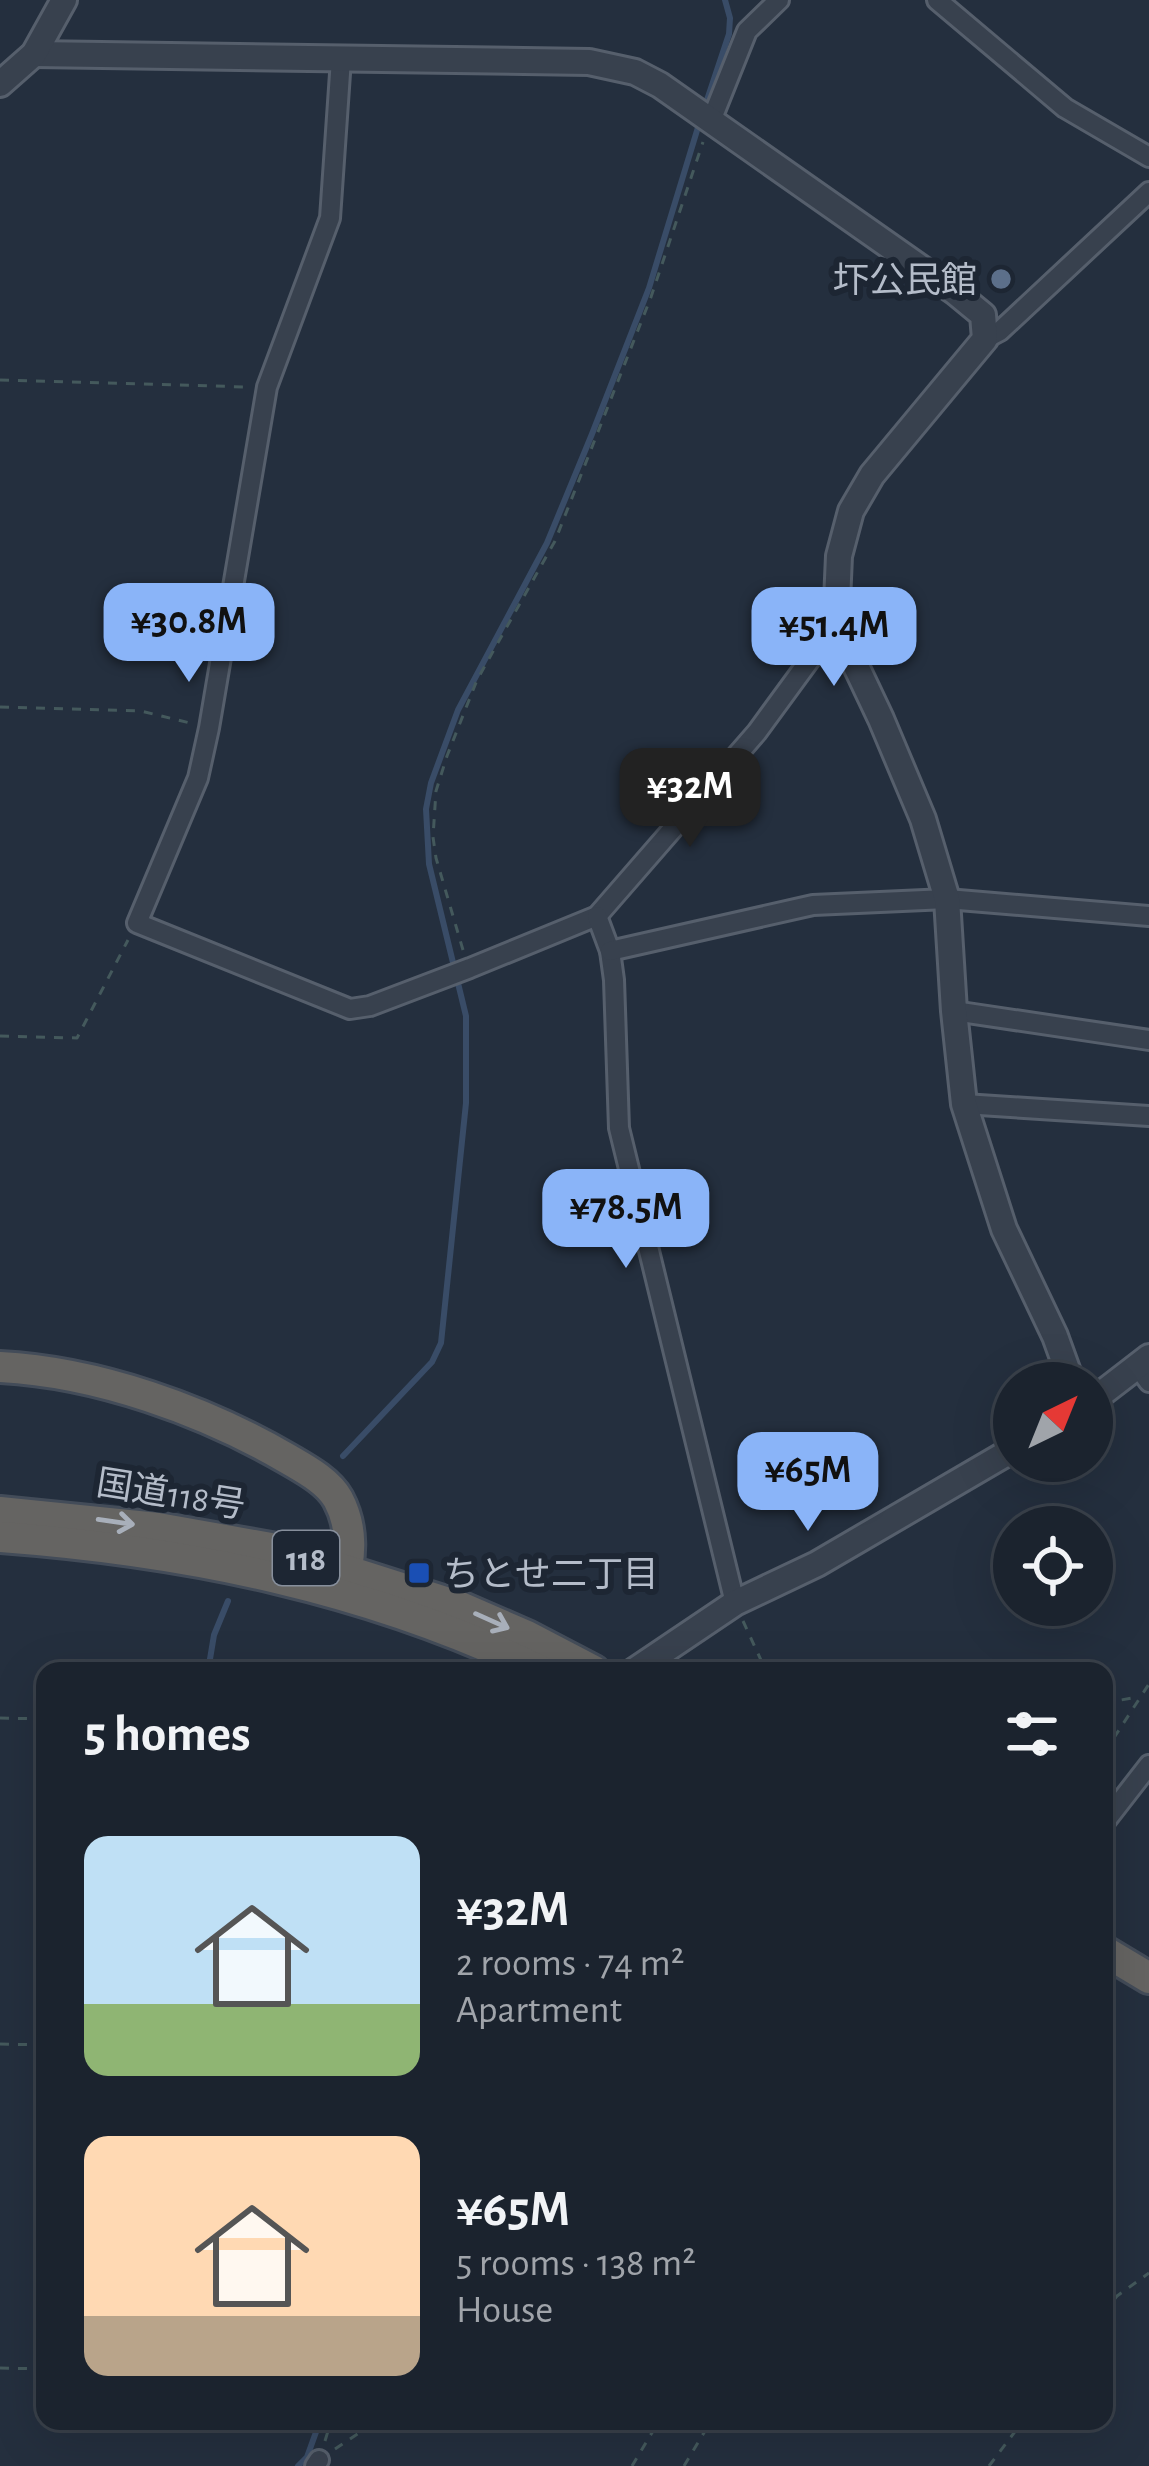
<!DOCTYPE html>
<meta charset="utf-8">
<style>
:root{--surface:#1b232e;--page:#282f3a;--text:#f1f3f6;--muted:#a0a4aa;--line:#39404a;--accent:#8ab4f8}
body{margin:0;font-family:"Alegreya Sans","Noto Sans JP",sans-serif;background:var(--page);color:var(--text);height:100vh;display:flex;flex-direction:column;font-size:45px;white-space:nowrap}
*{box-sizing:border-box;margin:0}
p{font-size:39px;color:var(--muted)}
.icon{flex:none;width:66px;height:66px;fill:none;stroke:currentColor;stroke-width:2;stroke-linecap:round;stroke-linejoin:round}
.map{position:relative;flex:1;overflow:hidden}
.panel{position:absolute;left:36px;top:1662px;width:1077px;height:768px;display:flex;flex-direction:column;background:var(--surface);border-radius:24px;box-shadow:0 12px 48px #0002,0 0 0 3px var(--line)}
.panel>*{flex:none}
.needle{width:78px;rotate:43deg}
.buttons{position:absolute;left:993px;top:1362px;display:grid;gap:24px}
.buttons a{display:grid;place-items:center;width:120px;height:120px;border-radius:50%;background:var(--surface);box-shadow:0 12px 48px #0002,0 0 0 3px var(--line);font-size:60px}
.price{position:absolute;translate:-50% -102px;padding:0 27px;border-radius:24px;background:var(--accent);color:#111;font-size:39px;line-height:78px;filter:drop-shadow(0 3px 6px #0008)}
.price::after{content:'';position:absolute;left:50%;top:72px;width:36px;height:27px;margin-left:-18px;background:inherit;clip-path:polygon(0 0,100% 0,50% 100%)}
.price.on{background:#222;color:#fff}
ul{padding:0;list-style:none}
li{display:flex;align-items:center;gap:36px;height:300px;padding:0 48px}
li span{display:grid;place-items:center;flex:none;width:336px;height:240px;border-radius:24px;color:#555}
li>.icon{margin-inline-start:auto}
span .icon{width:144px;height:144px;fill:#fffc;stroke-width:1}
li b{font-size:51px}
h2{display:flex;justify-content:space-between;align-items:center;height:144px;padding:0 48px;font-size:51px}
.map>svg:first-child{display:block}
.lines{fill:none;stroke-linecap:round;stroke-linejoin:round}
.stream{stroke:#394c67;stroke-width:6}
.minor-casing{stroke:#565f6c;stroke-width:24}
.tertiary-casing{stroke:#565f6c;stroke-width:30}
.trunk-casing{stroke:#434c59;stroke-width:36}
.path{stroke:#44595c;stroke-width:3;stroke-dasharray:9 9;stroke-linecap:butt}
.minor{stroke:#38414e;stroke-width:18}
.tertiary{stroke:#38414e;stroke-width:24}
.trunk{stroke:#656462;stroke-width:30}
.oneway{stroke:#a8afba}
.service-dot{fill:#5c6f8a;stroke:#1d2633;stroke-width:4.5}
.transit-dot{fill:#1a4fb4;stroke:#1d2633;stroke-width:4.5}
.labels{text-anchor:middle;stroke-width:12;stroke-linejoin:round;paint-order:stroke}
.shield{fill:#1d2633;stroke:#878f9c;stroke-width:3}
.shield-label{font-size:33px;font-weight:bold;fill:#b4bcc9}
.poi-label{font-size:36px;fill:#b4bcc9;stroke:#1d2633;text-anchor:end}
.street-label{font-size:36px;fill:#b4bcc9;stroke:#1d2633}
</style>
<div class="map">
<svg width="1149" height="2466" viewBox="0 0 1149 2466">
<rect width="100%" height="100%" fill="#242f3e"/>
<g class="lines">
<g class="stream">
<path d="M 705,106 L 729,34 L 730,18 L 725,0"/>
<path d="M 343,1456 L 432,1362 L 441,1343 L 466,1103 L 466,1016 L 429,864 L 426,809 L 431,783 L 458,710 L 547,543 L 592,434 L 649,288 L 699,124"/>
<path d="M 208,1671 L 214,1635 L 228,1601"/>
<path d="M 298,2466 L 307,2457 L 320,2421"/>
</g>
<defs>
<g id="minor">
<path d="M 937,0 L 1065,108 L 1149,157"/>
<path d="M 341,59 L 330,218 L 267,387 L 209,728 L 198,778 L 137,923 L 350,1009 L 370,1006 L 470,968 L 597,916 L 757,732 L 836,624"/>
<path d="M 711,121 L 747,31 L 779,0"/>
<path d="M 985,339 L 1000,331 L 1149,192"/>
<path d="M 597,916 L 610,951 L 614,980 L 619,1128 L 735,1603"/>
<path d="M 610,951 L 813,905 L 947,899 L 1149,916"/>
<path d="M 954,1011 L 1149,1040"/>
<path d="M 964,1104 L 1149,1116"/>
<path d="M 1138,1367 L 1149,1382"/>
<path d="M 1104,1823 L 1149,1765"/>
<path d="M 315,2466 L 319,2460"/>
</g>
<g id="tertiary">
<path d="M 34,54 L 589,62 L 635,72 L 660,85 L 955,292 L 983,315 L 985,339 L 872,475 L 851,511 L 839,556 L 836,624 L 881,719 L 923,819 L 947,899 L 954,1011 L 964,1104 L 1004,1229 L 1055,1336 L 1072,1383"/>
<path d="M 0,84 L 34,54 L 64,0"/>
<path d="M 1092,1401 L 1149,1357"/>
<path d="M 634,1671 L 735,1603 L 817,1564 L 1014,1449"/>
</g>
<g id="trunk">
<path d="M 0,1367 C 97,1372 204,1410 288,1459 C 305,1469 328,1481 338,1499 C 353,1527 352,1559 341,1588"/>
<path d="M 0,1512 L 158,1528 L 282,1550 L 458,1606 L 527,1636 L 594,1671"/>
<path d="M 0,1537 C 188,1551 370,1588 541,1671"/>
<path d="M 1104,1951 L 1149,1978"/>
</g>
</defs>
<use href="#minor" class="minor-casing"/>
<use href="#tertiary" class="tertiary-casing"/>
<use href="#trunk" class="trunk-casing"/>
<g class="path">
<path d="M 0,380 L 247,387"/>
<path d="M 0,707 L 141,711 L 190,723"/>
<path d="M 463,950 L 436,858 L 433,837 L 436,791 L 447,756 L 477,680 L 555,541 L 651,297 L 703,142"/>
<path d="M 0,1036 L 77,1038 L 128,940"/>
<path d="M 743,1621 L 766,1671"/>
<path d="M 1104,1703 L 1138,1697"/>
<path d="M 0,1718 L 45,1719"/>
<path d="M 1104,1753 L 1149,1684"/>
<path d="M 0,2044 L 45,2045"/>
<path d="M 1104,2313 L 1117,2296 L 1149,2273"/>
<path d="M 0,2368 L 45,2369"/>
<path d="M 325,2441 L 331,2421"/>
<path d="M 335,2449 L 377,2421"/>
<path d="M 632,2466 L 659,2421"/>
<path d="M 684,2466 L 711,2421"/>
<path d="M 989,2466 L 1023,2421"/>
</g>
<use href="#minor" class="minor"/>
<use href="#tertiary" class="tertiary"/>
<use href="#trunk" class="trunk"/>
</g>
<defs><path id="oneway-shaft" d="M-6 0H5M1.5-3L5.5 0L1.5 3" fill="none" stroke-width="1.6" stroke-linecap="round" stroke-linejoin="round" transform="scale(3)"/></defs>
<g class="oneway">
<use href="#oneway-shaft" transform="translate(116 1522) rotate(8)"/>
<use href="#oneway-shaft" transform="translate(492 1621) rotate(24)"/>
</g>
<circle class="service-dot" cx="1001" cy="279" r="12"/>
<rect class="transit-dot" x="407" y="1561" width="24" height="24" rx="6"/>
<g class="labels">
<rect class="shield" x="273" y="1531" width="66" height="54" rx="9"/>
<g class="shield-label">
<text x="306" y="1570">118</text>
</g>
<g class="poi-label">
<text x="977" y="292">圷公民館</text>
<text x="443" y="1586" text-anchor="start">ちとせ二丁目</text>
</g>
<g class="street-label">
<text transform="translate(171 1493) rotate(9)" y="13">国道118号</text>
</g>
</g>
</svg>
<div class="buttons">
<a><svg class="needle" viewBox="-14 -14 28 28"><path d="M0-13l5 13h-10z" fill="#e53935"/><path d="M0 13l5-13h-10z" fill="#a0a4aa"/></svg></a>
<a><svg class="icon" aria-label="locate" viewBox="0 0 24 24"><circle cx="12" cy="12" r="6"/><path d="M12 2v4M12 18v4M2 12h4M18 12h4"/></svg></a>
</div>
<b class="price" style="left:189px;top:685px">¥30.8M</b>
<b class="price" style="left:834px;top:689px">¥51.4M</b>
<b class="price on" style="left:690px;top:850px">¥32M</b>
<b class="price" style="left:626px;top:1271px">¥78.5M</b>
<b class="price" style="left:808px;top:1534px">¥65M</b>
<section class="panel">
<h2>5 homes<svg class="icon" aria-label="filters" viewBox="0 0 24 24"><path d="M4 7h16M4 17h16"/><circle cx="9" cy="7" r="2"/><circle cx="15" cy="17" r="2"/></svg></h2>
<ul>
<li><span style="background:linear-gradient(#bfe0f5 70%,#8fb573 0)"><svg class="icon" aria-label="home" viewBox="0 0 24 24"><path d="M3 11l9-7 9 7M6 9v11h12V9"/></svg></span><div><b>¥32M</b><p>2 rooms · 74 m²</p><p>Apartment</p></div></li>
<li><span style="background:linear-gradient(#ffd9b3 75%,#b9a48a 0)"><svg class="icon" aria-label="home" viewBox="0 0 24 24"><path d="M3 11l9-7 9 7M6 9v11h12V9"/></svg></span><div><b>¥65M</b><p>5 rooms · 138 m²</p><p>House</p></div></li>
</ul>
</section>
</div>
